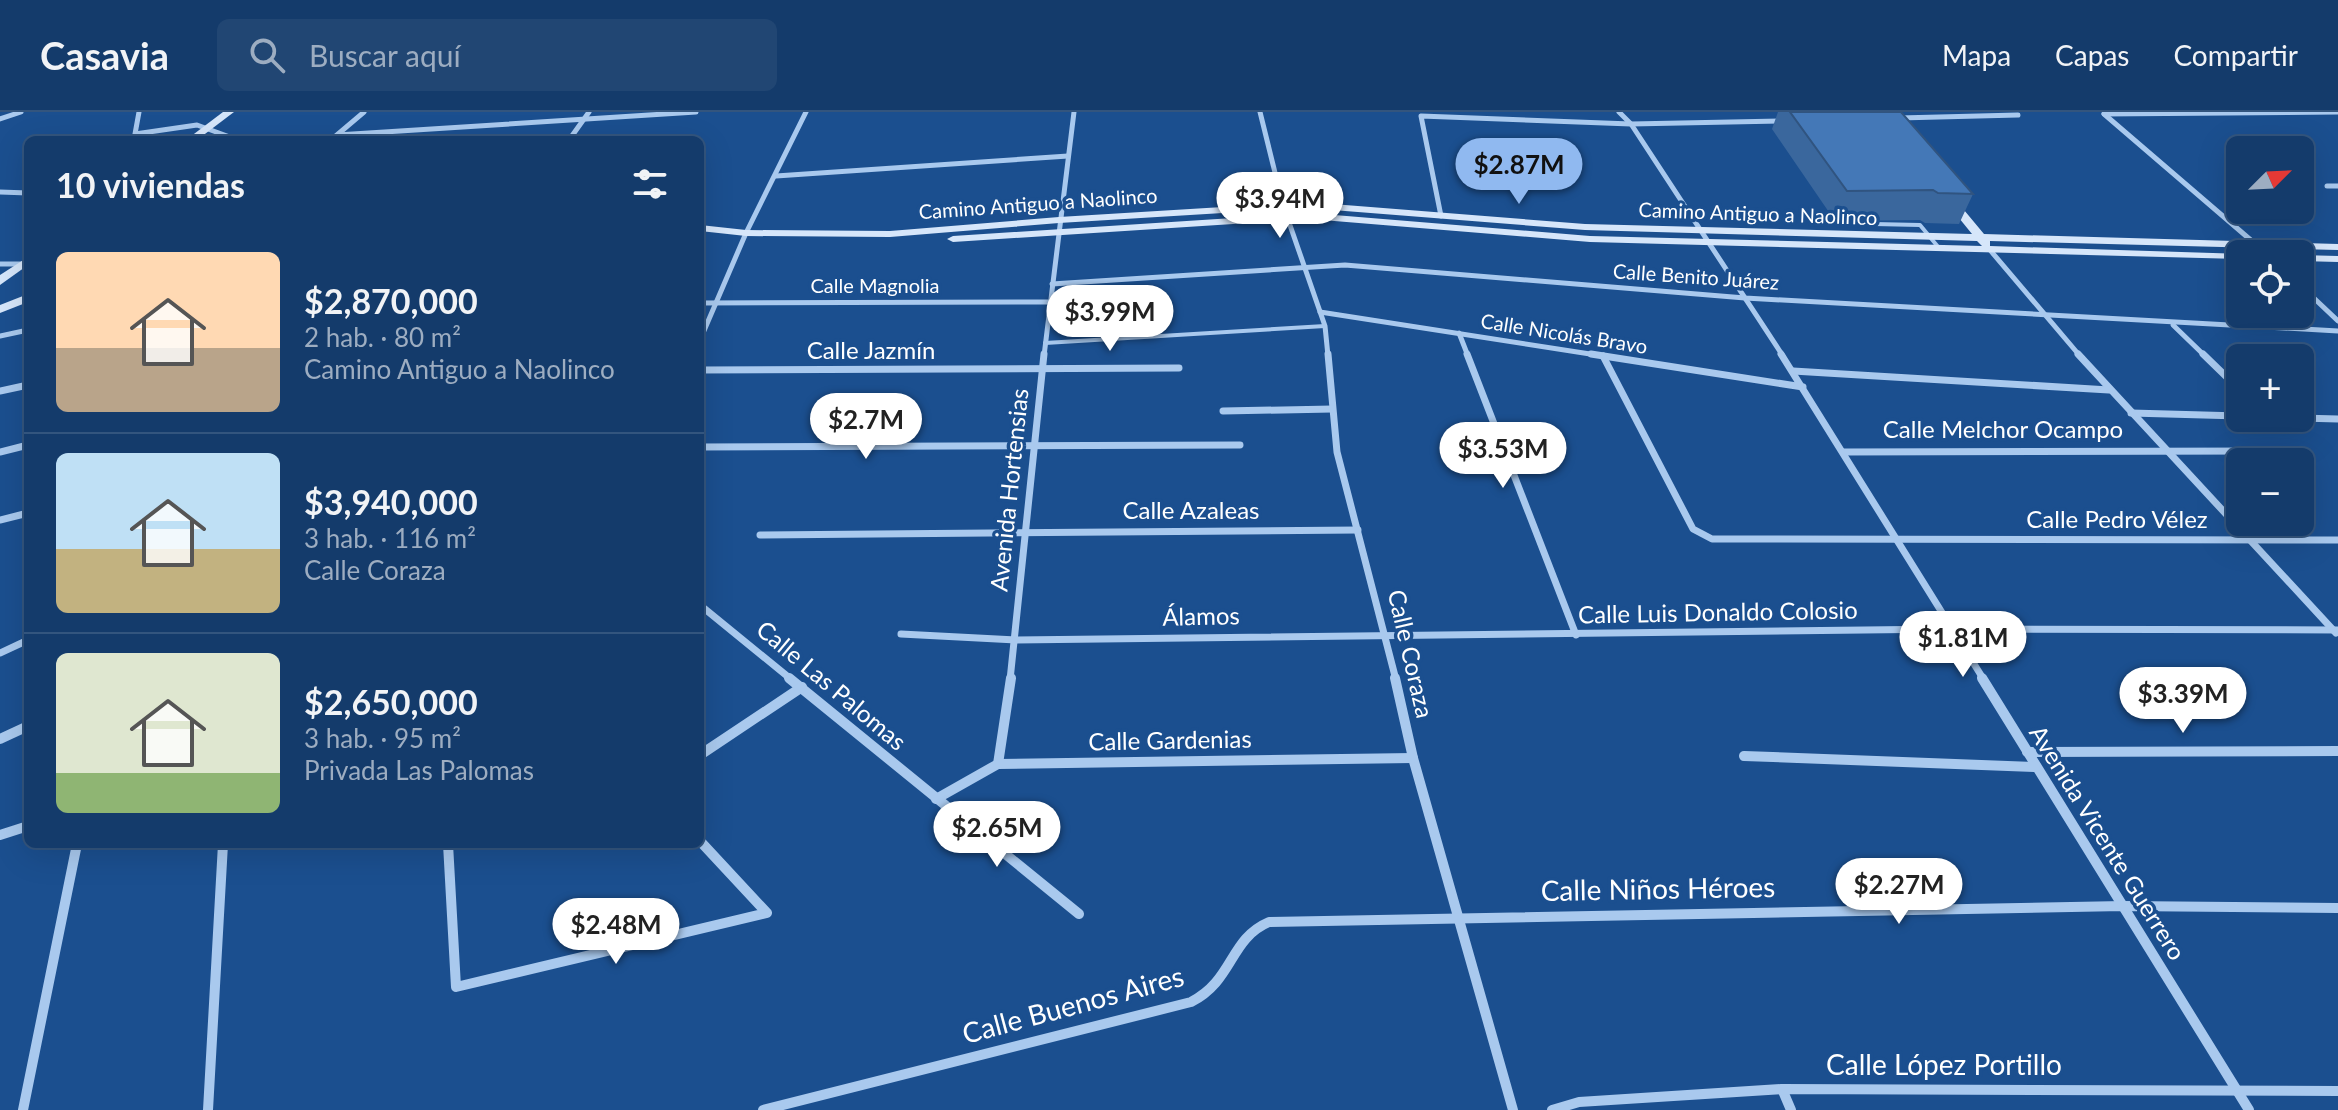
<!DOCTYPE html>
<html lang="es">
<meta charset="utf-8">
<style>
:root{--surface:#143b6b;--page:#214673;--text:#f1f3f6;--muted:#9dadc1;--line:#33557e;--accent:#90b9f0}
body{margin:0;font-family:Lato,sans-serif;background:var(--page);color:var(--text);height:100vh;display:flex;flex-direction:column;font-size:30px;white-space:nowrap}
*{box-sizing:border-box;margin:0}
p{font-size:26px;color:var(--muted)}
.icon{flex:none;width:44px;height:44px;fill:none;stroke:currentColor;stroke-width:2;stroke-linecap:round;stroke-linejoin:round}
.map{position:relative;flex:1;overflow:hidden}
.drawer{position:absolute;left:24px;top:24px;width:680px;height:712px;display:flex;flex-direction:column;background:var(--surface);border-radius:12px;box-shadow:0 8px 32px #0002,0 0 0 2px var(--line)}
.drawer>*{flex:none}
.needle{width:52px;rotate:66deg}
.fabs{position:absolute;left:2226px;top:24px;display:grid;gap:16px}
.fabs a{display:grid;place-items:center;width:88px;height:88px;border-radius:12px;background:var(--surface);box-shadow:0 8px 32px #0002,0 0 0 2px var(--line);font-size:40px}
.price{position:absolute;translate:-50% -68px;padding:0 18px;border-radius:28px;background:#fff;color:#222;font-size:26px;line-height:52px;filter:drop-shadow(0 2px 4px #0008)}
.price::after{content:'';position:absolute;left:50%;top:48px;width:24px;height:18px;margin-left:-12px;background:inherit;clip-path:polygon(0 0,100% 0,50% 100%)}
.price.selected{background:var(--accent);color:#111}
ul{padding:0;list-style:none}
li{display:flex;align-items:center;gap:24px;height:200px;padding:0 32px}
li+li{border-top:2px solid var(--line)}
li span{display:grid;place-items:center;flex:none;width:224px;height:160px;border-radius:12px;color:#555}
li>.icon{margin-inline-start:auto}
span .icon{width:96px;height:96px;fill:#fffc;stroke-width:1}
li b{font-size:34px}
h2{display:flex;justify-content:space-between;align-items:center;height:96px;padding:0 32px;font-size:34px}
header{display:flex;align-items:center;gap:48px;box-sizing:border-box;height:112px;padding:0 40px;background:var(--surface);border-bottom:2px solid var(--line)}
header strong{font-size:38px}
nav{display:flex;gap:44px;margin-inline-start:auto;font-size:28px}
.search{width:560px;height:72px;background:var(--page);display:flex;align-items:center;gap:20px;box-sizing:border-box;padding:0 28px;border-radius:12px;color:var(--muted);font-size:30px}
.map>svg:first-child{display:block}
.lines{fill:none;stroke-linecap:round;stroke-linejoin:round}
.service{stroke:#a9c9ee;stroke-width:4}
.minor-far2{stroke:#a9c9ee;stroke-width:5}
.minor-far1{stroke:#a9c9ee;stroke-width:7}
.minor{stroke:#a9c9ee;stroke-width:10}
.secondary{fill:#d6e6fa;fill-rule:evenodd}
.wall{fill:#3a679d}
.building{fill:#4478b7;stroke:#305480;stroke-width:2}
.labels{text-anchor:middle;stroke-width:7;stroke-linejoin:round;paint-order:stroke}
.far-street-label{font-size:20px;fill:#fff;stroke:#1b4f8f}
.street-label{font-size:24px;fill:#fff;stroke:#1b4f8f}
.near-street-label{font-size:28px;fill:#fff;stroke:#1b4f8f}
</style>
<header>
<strong>Casavia</strong>
<div class="search"><svg class="icon" aria-label="search" viewBox="0 0 24 24"><circle cx="10" cy="10" r="6"/><path d="M15 15l6 6"/></svg>Buscar aquí</div>
<nav><a>Mapa</a><a>Capas</a><a>Compartir</a></nav>
</header>
<div class="map">
<svg width="2338" height="998" viewBox="0 0 2338 998">
<rect width="100%" height="100%" fill="#1b4f8f"/>
<g class="lines">
<g class="service">
<path d="M 1874,112 L 1920,113 L 1939,136"/>
<path d="M 1045,231 L 1325,214"/>
</g>
<g class="minor-far2">
<path d="M 139,0 L 135,22 L 197,13 L 238,28"/>
<path d="M 1260,0 L 1283,93 L 1325,214 L 1328,244"/>
<path d="M 1619,0 L 1631,12 L 1783,244"/>
<path d="M 2104,2 L 2338,0"/>
<path d="M 2104,2 L 2267,142"/>
<path d="M 1899,6 L 2018,3"/>
<path d="M 0,7 L 21,0"/>
<path d="M 337,23 L 696,0"/>
<path d="M 331,28 L 364,0"/>
<path d="M 569,28 L 589,0"/>
<path d="M 776,64 L 1068,44"/>
<path d="M 2327,74 L 2338,74"/>
<path d="M 0,80 L 28,81"/>
<path d="M 1441,104 L 1421,4 L 1631,12 L 1785,9"/>
<path d="M 1990,138 L 2080,244"/>
<path d="M 0,152 L 21,152"/>
<path d="M 1052,172 L 1345,153 L 1745,186 L 2338,219"/>
<path d="M 2300,173 L 2338,209"/>
<path d="M 700,191 L 1050,190"/>
<path d="M 1320,200 L 1603,244"/>
<path d="M 2173,213 L 2205,244"/>
<path d="M 1459,221 L 1468,244"/>
<path d="M 0,224 L 28,218"/>
<path d="M 700,228 L 746,121 L 806,0"/>
<path d="M 1044,244 L 1074,0"/>
</g>
<g class="minor-far1">
<path d="M 1328,242 L 1337,340 L 1396,568"/>
<path d="M 1467,242 L 1576,523"/>
<path d="M 1591,242 L 1803,275"/>
<path d="M 1781,242 L 1984,568"/>
<path d="M 2078,242 L 2336,521"/>
<path d="M 2203,242 L 2240,278"/>
<path d="M 1603,244 L 1693,417 L 1712,427 L 2338,428"/>
<path d="M 700,258 L 1179,256"/>
<path d="M 1793,259 L 2109,278"/>
<path d="M 0,279 L 28,273"/>
<path d="M 1223,299 L 1332,297"/>
<path d="M 2131,301 L 2240,304"/>
<path d="M 2300,306 L 2338,307"/>
<path d="M 700,335 L 1240,333"/>
<path d="M 0,340 L 28,333"/>
<path d="M 1843,340 L 2264,339"/>
<path d="M 0,408 L 28,401"/>
<path d="M 760,423 L 1358,418"/>
<path d="M 700,493 L 792,568"/>
<path d="M 901,522 L 1016,528 L 1950,517 L 2338,518"/>
<path d="M 0,541 L 28,528"/>
<path d="M 1010,568 L 1044,242"/>
</g>
<g class="minor">
<path d="M 789,566 L 1079,802"/>
<path d="M 1395,566 L 1413,646 L 1513,998"/>
<path d="M 1982,566 L 2249,998"/>
<path d="M 0,627 L 28,614"/>
<path d="M 2027,640 L 2338,639"/>
<path d="M 700,643 L 802,575"/>
<path d="M 1744,644 L 2035,655"/>
<path d="M 998,652 L 1011,566"/>
<path d="M 936,687 L 998,652 L 1413,646"/>
<path d="M 0,723 L 28,714"/>
<path d="M 448,732 L 456,875 L 767,801 L 700,729"/>
<path d="M 1782,977 L 1791,998"/>
<path d="M 23,998 L 77,732"/>
<path d="M 208,998 L 223,732"/>
<path d="M 763,998 L 1191,890 C 1234,868 1229,827 1269,810 L 2123,794 L 2338,796"/>
<path d="M 1552,998 L 1579,990 L 1782,977 L 2338,979"/>
</g>
<g class="secondary">
<path d="M 223,0 L 234,0 L 197,28 L 186,28 Z"/>
<path d="M 1946,86 L 1954,86 L 1984,122 L 2338,132 L 2338,138 L 1990,129 L 1990,134 L 2244,142 L 2240,142 L 2240,147 L 1590,130 L 1310,107 L 953,130 L 947,127 L 953,124 L 1310,101 L 1590,124 L 1982,134 L 1977,129 L 1585,118 L 1307,96 L 1059,111 L 890,125 L 746,124 L 700,119 L 700,113 L 746,118 L 890,119 L 1059,105 L 1307,90 L 1585,112 L 1972,122 L 1946,90 Z"/>
<path d="M 2300,143 L 2338,144 L 2338,150 L 2300,149 Z"/>
<path d="M 28,145 L 28,153 L 0,173 L 0,163 Z"/>
<path d="M 28,182 L 28,190 L 0,201 L 0,193 Z"/>
</g>
</g>
<path class="wall" d="M 1778,0 L 1901,0 L 1973,82 L 1959,112 L 1925,111 L 1920,108 L 1835,109 L 1772,17 Z"/>
<path class="building" d="M 1790,0 L 1901,0 L 1973,82 L 1938,81 L 1933,78 L 1847,79 Z"/>
<g class="labels">
<g class="far-street-label">
<text transform="translate(1038 92) rotate(-4)" y="7">Camino Antiguo a Naolinco</text>
<text transform="translate(1758 102) rotate(2)" y="7">Camino Antiguo a Naolinco</text>
<text transform="translate(1696 165) rotate(4)" y="7">Calle Benito Juárez</text>
<text x="875" y="181">Calle Magnolia</text>
<text transform="translate(1564 222) rotate(9)" y="7">Calle Nicolás Bravo</text>
</g>
<g class="street-label">
<text x="871" y="247">Calle Jazmín</text>
<text x="2003" y="326">Calle Melchor Ocampo</text>
<text transform="translate(1010 378) rotate(-84)" y="8">Avenida Hortensias</text>
<text x="1191" y="407">Calle Azaleas</text>
<text x="2117" y="416">Calle Pedro Vélez</text>
<text transform="translate(1718 501) rotate(-1)" y="8">Calle Luis Donaldo Colosio</text>
<text transform="translate(1201 505) rotate(-1)" y="8">Álamos</text>
<text transform="translate(1410 542) rotate(77)" y="8">Calle Coraza</text>
<text transform="translate(831 574) rotate(40)" y="8">Calle Las Palomas</text>
<text transform="translate(1170 629) rotate(-1)" y="8">Calle Gardenias</text>
<text transform="translate(2107 731) rotate(58)" y="8">Avenida Vicente Guerrero</text>
</g>
<g class="near-street-label">
<text transform="translate(1658 777) rotate(-1)" y="10">Calle Niños Héroes</text>
<text transform="translate(1073 893) rotate(-15)" y="10">Calle Buenos Aires</text>
<text x="1944" y="963">Calle López Portillo</text>
</g>
</g>
</svg>
<div class="fabs">
<a><svg class="needle" viewBox="-14 -14 28 28"><path d="M0-13l5 13h-10z" fill="#e53935"/><path d="M0 13l5-13h-10z" fill="#9dadc1"/></svg></a>
<a><svg class="icon" aria-label="locate" viewBox="0 0 24 24"><circle cx="12" cy="12" r="6"/><path d="M12 2v4M12 18v4M2 12h4M18 12h4"/></svg></a>
<a>+</a>
<a>−</a>
</div>
<b class="price selected" style="left:1519px;top:94px">$2.87M</b>
<b class="price" style="left:1280px;top:128px">$3.94M</b>
<b class="price" style="left:1110px;top:241px">$3.99M</b>
<b class="price" style="left:866px;top:349px">$2.7M</b>
<b class="price" style="left:1503px;top:378px">$3.53M</b>
<b class="price" style="left:1963px;top:567px">$1.81M</b>
<b class="price" style="left:2183px;top:623px">$3.39M</b>
<b class="price" style="left:997px;top:757px">$2.65M</b>
<b class="price" style="left:1899px;top:814px">$2.27M</b>
<b class="price" style="left:616px;top:854px">$2.48M</b>
<section class="drawer">
<h2>10 viviendas<svg class="icon" aria-label="filters" viewBox="0 0 24 24"><path d="M4 7h16M4 17h16"/><circle cx="9" cy="7" r="2"/><circle cx="15" cy="17" r="2"/></svg></h2>
<ul>
<li><span style="background:linear-gradient(#ffd9b3 60%,#b9a48a 0)"><svg class="icon" aria-label="home" viewBox="0 0 24 24"><path d="M3 11l9-7 9 7M6 9v11h12V9"/></svg></span><div><b>$2,870,000</b><p>2 hab. · 80 m²</p><p>Camino Antiguo a Naolinco</p></div></li>
<li><span style="background:linear-gradient(#bfe0f5 60%,#c2b280 0)"><svg class="icon" aria-label="home" viewBox="0 0 24 24"><path d="M3 11l9-7 9 7M6 9v11h12V9"/></svg></span><div><b>$3,940,000</b><p>3 hab. · 116 m²</p><p>Calle Coraza</p></div></li>
<li><span style="background:linear-gradient(#dfe7d0 75%,#8fb573 0)"><svg class="icon" aria-label="home" viewBox="0 0 24 24"><path d="M3 11l9-7 9 7M6 9v11h12V9"/></svg></span><div><b>$2,650,000</b><p>3 hab. · 95 m²</p><p>Privada Las Palomas</p></div></li>
</ul>
</section>
</div>
